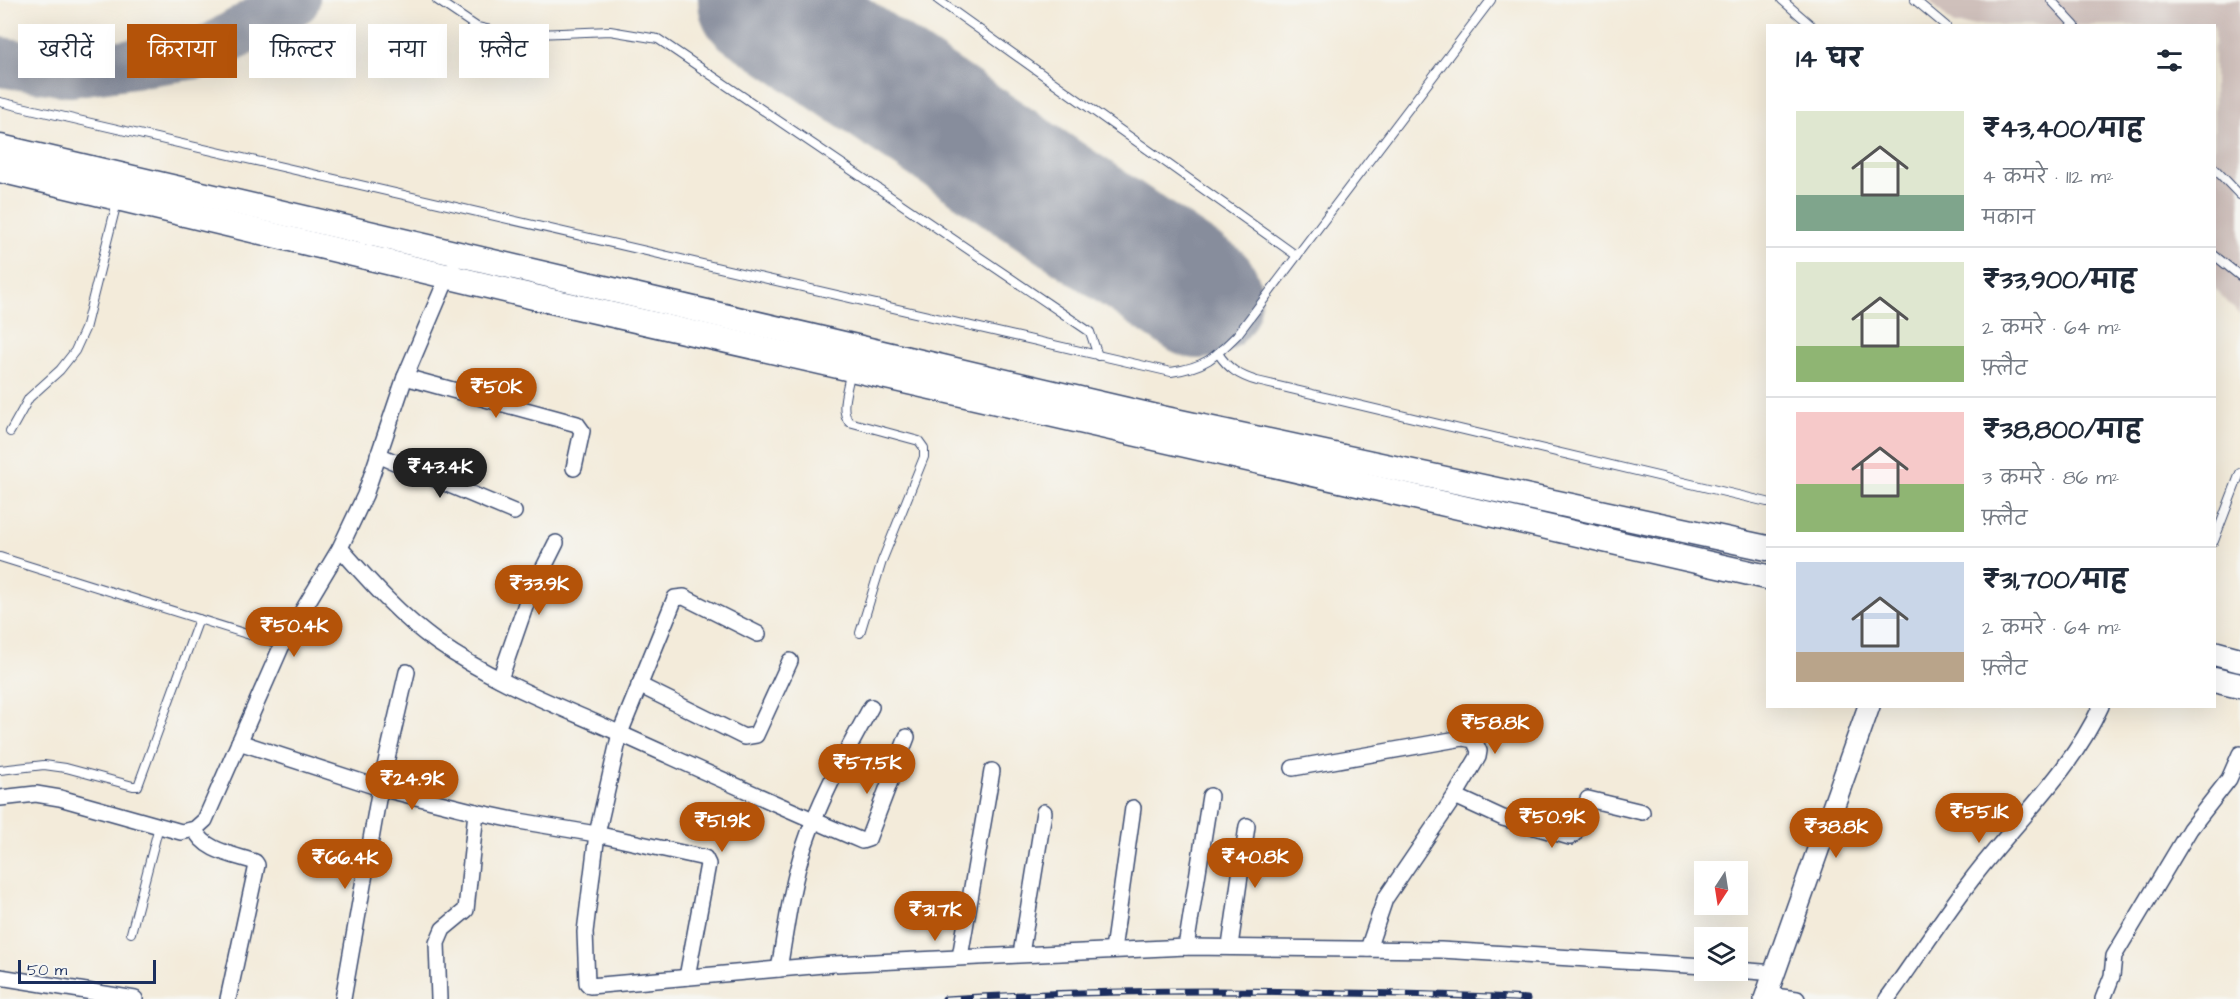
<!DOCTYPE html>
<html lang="hi">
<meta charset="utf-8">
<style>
:root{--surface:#fff;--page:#f2f2f3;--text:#1f2937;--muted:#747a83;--line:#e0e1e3;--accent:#b45309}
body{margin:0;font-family:"Architects Daughter","Playpen Sans Deva",sans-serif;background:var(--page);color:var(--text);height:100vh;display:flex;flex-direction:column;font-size:22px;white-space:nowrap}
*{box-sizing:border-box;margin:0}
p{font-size:20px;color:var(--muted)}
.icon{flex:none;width:33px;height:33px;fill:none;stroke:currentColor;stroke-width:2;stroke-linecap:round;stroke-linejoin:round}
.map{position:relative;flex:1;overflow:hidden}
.drawer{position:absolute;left:1766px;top:24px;width:450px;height:684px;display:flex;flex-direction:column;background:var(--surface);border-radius:0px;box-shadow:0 6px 24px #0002}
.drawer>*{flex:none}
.top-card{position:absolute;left:18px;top:24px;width:570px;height:54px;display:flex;gap:12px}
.needle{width:39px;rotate:192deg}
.tools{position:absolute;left:1694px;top:861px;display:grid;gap:12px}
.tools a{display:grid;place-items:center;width:54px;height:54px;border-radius:0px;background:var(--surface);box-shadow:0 6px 24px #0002;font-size:30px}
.scale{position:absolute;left:18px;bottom:15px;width:138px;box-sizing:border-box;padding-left:6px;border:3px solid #1b2f5e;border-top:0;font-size:16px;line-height:21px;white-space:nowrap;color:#1b2f5e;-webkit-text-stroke:4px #f6f6f2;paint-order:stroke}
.price{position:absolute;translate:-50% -51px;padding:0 14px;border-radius:21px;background:var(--accent);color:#fff;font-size:20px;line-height:39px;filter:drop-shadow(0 2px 3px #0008)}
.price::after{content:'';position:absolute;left:50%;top:36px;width:18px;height:14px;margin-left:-9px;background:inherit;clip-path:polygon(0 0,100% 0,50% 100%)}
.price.current{background:#222;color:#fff}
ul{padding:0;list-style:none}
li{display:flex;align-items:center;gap:18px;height:150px;padding:0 30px}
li+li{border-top:2px solid var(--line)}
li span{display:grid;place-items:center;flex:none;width:168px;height:120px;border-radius:0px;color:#555}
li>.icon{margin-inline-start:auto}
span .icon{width:72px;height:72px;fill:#fffc;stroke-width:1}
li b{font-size:26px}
h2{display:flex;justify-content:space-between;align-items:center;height:72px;padding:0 30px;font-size:26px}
.chip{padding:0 21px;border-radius:0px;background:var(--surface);box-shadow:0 6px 24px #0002;font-size:21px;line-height:54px}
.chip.current{background:var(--accent);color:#fff}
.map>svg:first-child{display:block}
.industrial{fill:#cfc0bb}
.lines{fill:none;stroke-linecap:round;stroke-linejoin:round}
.taxiway{stroke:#878d9c;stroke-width:50}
.runway{stroke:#878d9c;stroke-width:124}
.lane-casing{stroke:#3b4b71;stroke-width:10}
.street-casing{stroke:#3b4b71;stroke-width:18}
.secondary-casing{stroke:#3b4b71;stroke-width:24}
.primary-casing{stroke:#3b4b71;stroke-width:27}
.lane{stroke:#fff;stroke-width:8}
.street{stroke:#fff;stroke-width:15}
.secondary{stroke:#fff;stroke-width:21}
.primary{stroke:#fff;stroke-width:24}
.rail-casing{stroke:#1b2f5e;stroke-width:7}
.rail{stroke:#f6f6f2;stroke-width:4.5;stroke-dasharray:14;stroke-linecap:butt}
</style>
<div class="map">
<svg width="2240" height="999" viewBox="0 0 2240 999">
<rect width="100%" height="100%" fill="#f6f6f2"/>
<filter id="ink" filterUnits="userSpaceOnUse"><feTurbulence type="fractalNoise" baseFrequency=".0167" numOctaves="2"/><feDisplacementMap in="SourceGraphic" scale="12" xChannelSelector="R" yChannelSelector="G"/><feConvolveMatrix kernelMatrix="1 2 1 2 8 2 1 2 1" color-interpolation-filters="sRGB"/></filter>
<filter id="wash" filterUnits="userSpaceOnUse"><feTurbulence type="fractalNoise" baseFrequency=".008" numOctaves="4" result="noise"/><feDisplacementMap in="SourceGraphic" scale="24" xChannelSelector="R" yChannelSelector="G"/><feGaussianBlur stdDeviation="1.35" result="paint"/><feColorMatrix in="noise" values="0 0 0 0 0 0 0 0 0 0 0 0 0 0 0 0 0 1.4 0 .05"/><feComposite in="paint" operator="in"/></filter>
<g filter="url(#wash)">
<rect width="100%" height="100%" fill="#f3ebda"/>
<path class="industrial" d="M 1929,0 L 2240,0 L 2240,315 L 2214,288 L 2214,26 L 1954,25 Z"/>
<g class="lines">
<path class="taxiway" d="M 0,62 L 70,72 L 204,53 L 295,0"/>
<path class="runway" d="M 760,0 L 1200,297"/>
</g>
</g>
<g filter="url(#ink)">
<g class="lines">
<defs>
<g id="lane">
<path d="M 437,0 L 477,27 L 513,35 L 610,31 L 658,39 L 1090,332 L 1098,356"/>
<path d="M 938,0 L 1297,256"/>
<path d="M 1782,0 L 1812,26"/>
<path d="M 1915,0 L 1946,26"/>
<path d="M 2051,0 L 2075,26"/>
<path d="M 0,102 L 1171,372 C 1205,367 1214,358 1237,335 L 1491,0"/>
<path d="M 2214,168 L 2240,195"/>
<path d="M 2214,255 L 2240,276"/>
<path d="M 1218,353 C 1228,369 1240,376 1257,381 L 1767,502"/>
<path d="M 850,373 C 848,389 839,409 849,422 L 919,441 L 924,448 L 924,457 L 882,561 L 860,633"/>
<path d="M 10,432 L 29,398 L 60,370 L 75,351 L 85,329 L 117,202"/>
<path d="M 2214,541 L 2240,473"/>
<path d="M 0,557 L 282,645"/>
<path d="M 0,770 L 44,765 L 66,768 L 133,786 L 138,786 L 199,619"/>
<path d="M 131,933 L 159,826"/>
</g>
<g id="street">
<path d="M 405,377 L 577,424 L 582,431 L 574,468"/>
<path d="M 378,455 L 514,512"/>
<path d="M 340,548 C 370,582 400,616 438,643 C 494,682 559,706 621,734 C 701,770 781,807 862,841 L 868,839 L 907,737"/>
<path d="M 758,634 L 684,597 L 675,598 L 620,733 L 597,834 L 585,932 L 587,983 L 590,986 L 834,964 L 1186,947 L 1441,950 L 1704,966"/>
<path d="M 500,679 L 527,601 L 556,543"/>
<path d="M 639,685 L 744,737 L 756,735 L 790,661"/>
<path d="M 239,742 L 380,788 L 476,812 L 519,821 L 596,834 L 705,858 L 708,864 L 687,977"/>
<path d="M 1293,768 L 1463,738 L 1474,740 L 1479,751 L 1478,757 L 1455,796 L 1385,899 L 1368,949"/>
<path d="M 1455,796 L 1503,818 L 1570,837 L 1574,834 L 1588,799 L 1642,812"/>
<path d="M 0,798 L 36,794 L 60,798 L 181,832 L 195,829 L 205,820 L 282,645 L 340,548 L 365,495 L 405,377 L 448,276 L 453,270"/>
<path d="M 195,829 C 203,851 235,855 255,862 L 257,865 L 228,999"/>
<path d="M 1230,946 L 1247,826"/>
<path d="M 1186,947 L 1210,796"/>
<path d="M 1113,950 L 1133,808"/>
<path d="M 1021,954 L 1044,812"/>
<path d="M 960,957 L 992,771"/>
<path d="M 779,969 C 786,929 791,886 804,847 C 820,798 846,753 871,707"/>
<path d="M 1737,970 L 1775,973"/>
<path d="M 0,977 L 135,999"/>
<path d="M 1767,995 L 1797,999"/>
<path d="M 343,999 L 380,788 L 407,672"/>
<path d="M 439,999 L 437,943 L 443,929 L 466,910 L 476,812"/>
<path d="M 1887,999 C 1916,959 1942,918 1972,879 C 2015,822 2071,772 2101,706"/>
<path d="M 2103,999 L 2112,976 L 2114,956 L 2190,829 L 2229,779 L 2240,754"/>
</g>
<path id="secondary" d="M 1765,999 L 1869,706"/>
<g id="primary">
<path d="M 0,147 L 1161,418 L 1767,548"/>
<path d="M 0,170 L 534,297 L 1767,577"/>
<path d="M 2214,653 L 2240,660"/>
<path d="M 2214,680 L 2240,686"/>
</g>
</defs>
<use href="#lane" class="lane-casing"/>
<use href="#street" class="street-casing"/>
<use href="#secondary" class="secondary-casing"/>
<use href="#primary" class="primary-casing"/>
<use href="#lane" class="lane"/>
<use href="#street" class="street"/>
<use href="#secondary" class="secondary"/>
<use href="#primary" class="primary"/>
<defs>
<path id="rail" d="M 945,999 C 1078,991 1212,989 1345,993 C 1406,994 1466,995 1527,999"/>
</defs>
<use href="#rail" class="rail-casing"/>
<use href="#rail" class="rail"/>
</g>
</g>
</svg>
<div class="tools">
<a><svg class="needle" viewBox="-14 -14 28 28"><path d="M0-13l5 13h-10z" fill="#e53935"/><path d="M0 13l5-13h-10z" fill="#747a83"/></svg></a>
<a><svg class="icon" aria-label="layers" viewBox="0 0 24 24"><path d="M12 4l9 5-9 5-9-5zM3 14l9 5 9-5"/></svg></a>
</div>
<div class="scale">50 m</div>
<b class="price" style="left:496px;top:419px">₹50K</b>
<b class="price current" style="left:440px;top:499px">₹43.4K</b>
<b class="price" style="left:539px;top:616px">₹33.9K</b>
<b class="price" style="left:294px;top:658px">₹50.4K</b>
<b class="price" style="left:1495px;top:755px">₹58.8K</b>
<b class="price" style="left:867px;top:795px">₹57.5K</b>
<b class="price" style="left:412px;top:811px">₹24.9K</b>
<b class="price" style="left:1979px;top:844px">₹55.1K</b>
<b class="price" style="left:1552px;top:849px">₹50.9K</b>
<b class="price" style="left:722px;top:853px">₹51.9K</b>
<b class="price" style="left:1836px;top:859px">₹38.8K</b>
<b class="price" style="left:1255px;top:889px">₹40.8K</b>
<b class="price" style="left:345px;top:890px">₹66.4K</b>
<b class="price" style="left:935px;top:942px">₹31.7K</b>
<div class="top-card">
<a class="chip">खरीदें</a>
<a class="chip current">किराया</a>
<a class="chip">फ़िल्टर</a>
<a class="chip">नया</a>
<a class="chip">फ़्लैट</a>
</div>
<section class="drawer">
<h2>14 घर<svg class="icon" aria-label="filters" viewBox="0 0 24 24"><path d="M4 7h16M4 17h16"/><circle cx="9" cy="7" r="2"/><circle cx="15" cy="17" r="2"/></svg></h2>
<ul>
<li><span style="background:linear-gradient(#dfe7d0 70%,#7fa58c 0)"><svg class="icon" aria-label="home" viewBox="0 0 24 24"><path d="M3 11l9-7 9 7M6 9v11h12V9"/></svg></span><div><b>₹43,400/माह</b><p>4 कमरे · 112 m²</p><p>मकान</p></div></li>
<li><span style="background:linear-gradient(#dfe7d0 70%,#8fb573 0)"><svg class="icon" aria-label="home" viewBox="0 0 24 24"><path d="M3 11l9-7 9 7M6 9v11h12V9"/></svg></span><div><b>₹33,900/माह</b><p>2 कमरे · 64 m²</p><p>फ़्लैट</p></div></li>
<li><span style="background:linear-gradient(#f6c9c9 60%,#8fb573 0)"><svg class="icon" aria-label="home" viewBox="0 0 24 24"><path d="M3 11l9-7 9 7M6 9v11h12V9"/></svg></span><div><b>₹38,800/माह</b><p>3 कमरे · 86 m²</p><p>फ़्लैट</p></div></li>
<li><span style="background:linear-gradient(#c9d6e8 75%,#b9a48a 0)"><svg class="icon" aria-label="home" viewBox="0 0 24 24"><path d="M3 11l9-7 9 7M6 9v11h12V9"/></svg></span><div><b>₹31,700/माह</b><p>2 कमरे · 64 m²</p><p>फ़्लैट</p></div></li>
</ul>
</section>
</div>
